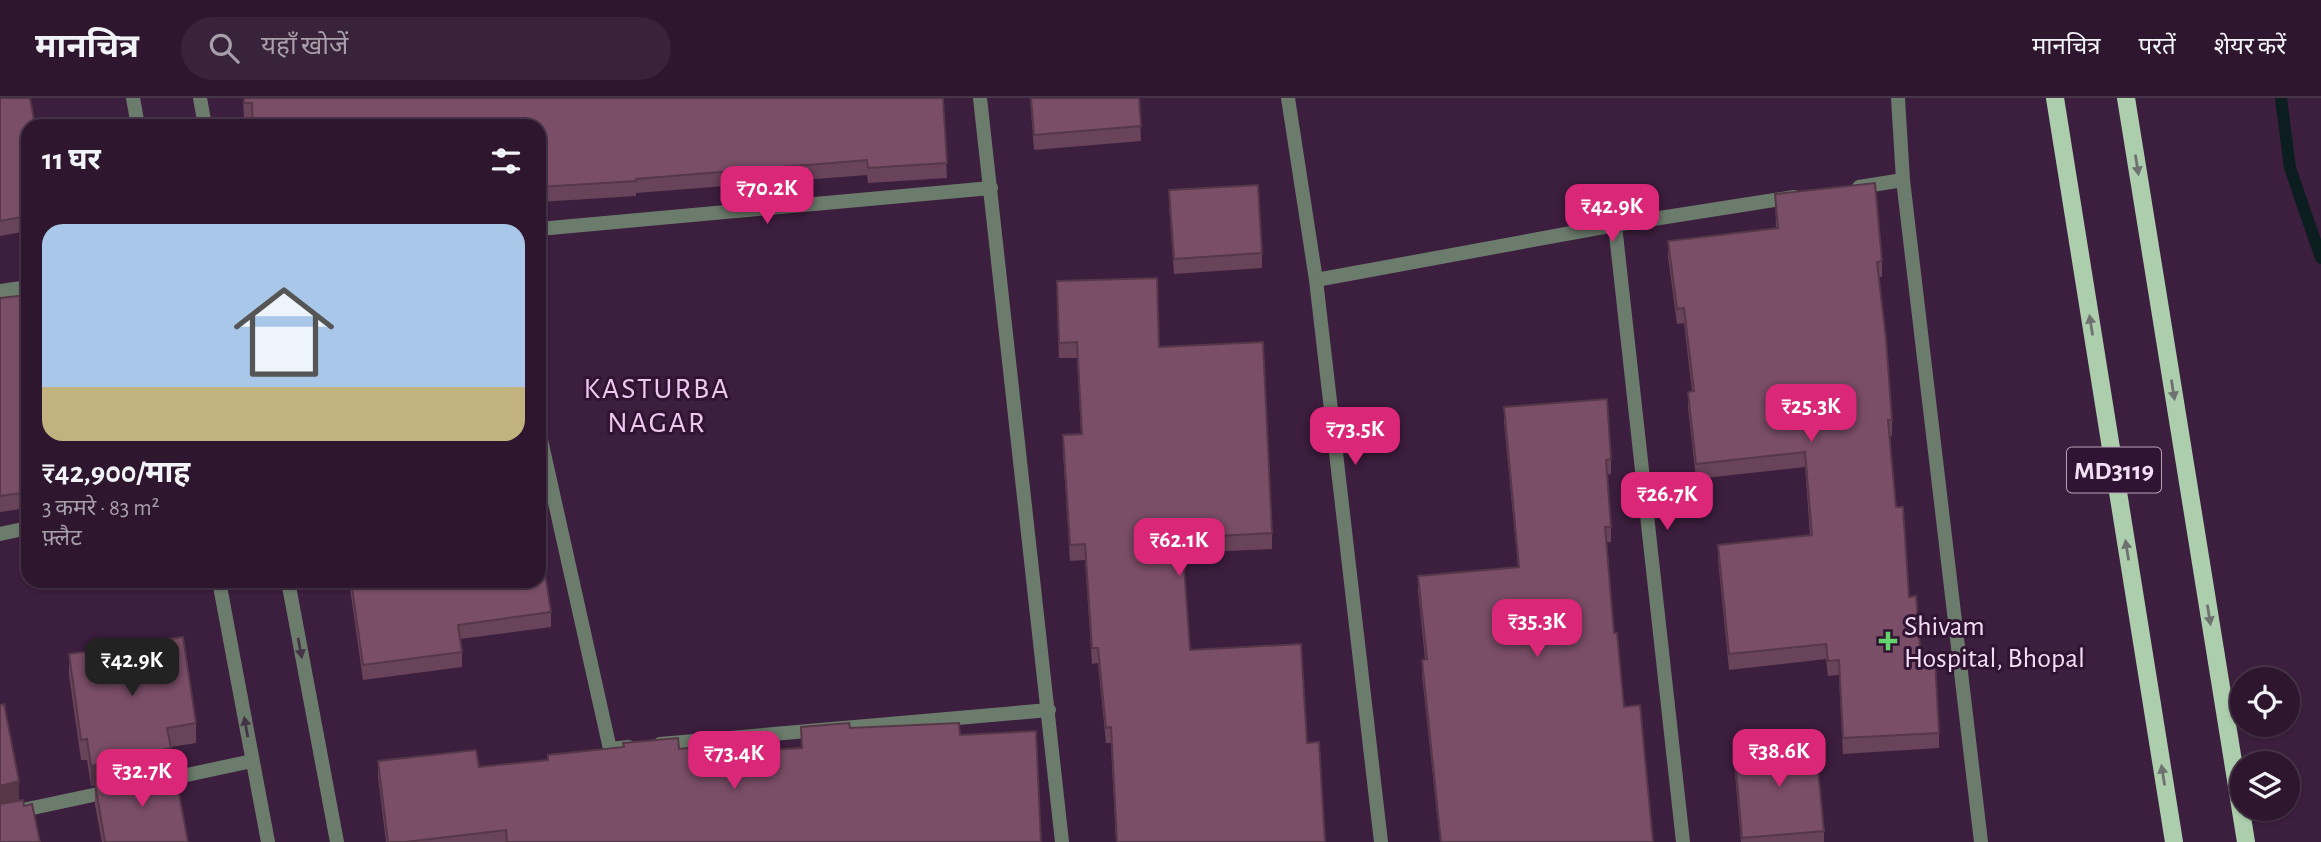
<!DOCTYPE html>
<html lang="hi">
<meta charset="utf-8">
<style>
:root{--surface:#2d162e;--page:#39233a;--text:#f1f3f6;--muted:#a79faa;--line:#48354a;--accent:#db2777}
body{margin:0;font-family:"Alegreya Sans","Noto Sans Devanagari",sans-serif;background:var(--page);color:var(--text);height:100vh;display:flex;flex-direction:column;font-size:26px;white-space:nowrap}
*{box-sizing:border-box;margin:0}
p{font-size:23px;color:var(--muted)}
.icon{flex:none;width:38px;height:38px;fill:none;stroke:currentColor;stroke-width:2;stroke-linecap:round;stroke-linejoin:round}
.map{position:relative;flex:1;overflow:hidden}
.panel{position:absolute;left:21px;top:21px;width:525px;height:469px;display:flex;flex-direction:column;background:var(--surface);border-radius:21px;box-shadow:0 2px 5px #0004,0 0 0 2px var(--line)}
.panel>*{flex:none}
.controls{position:absolute;left:2230px;top:569px;display:grid;gap:14px}
.controls a{display:grid;place-items:center;width:70px;height:70px;border-radius:50%;background:var(--surface);box-shadow:0 2px 5px #0004,0 0 0 2px var(--line);font-size:35px}
.price{position:absolute;translate:-50% -60px;padding:0 16px;border-radius:14px;background:var(--accent);color:#fff;font-size:23px;line-height:46px;filter:drop-shadow(0 2px 4px #0008)}
.price::after{content:'';position:absolute;left:50%;top:42px;width:21px;height:16px;margin-left:-10px;background:inherit;clip-path:polygon(0 0,100% 0,50% 100%)}
.price.on{background:#222;color:#fff}
ul{padding:0;list-style:none}
li{display:grid;align-content:center;gap:14px;height:371px;padding:0 21px}
li span{display:grid;place-items:center;height:217px;border-radius:21px;color:#555}
li>.icon{margin-inline-start:auto}
span .icon{width:126px;height:126px;fill:#fffc;stroke-width:1}
li b{font-size:30px}
h2{display:flex;justify-content:space-between;align-items:center;height:84px;padding:0 21px;font-size:30px}
header{display:flex;align-items:center;gap:42px;box-sizing:border-box;height:98px;padding:0 35px;background:var(--surface);border-bottom:2px solid var(--line)}
header strong{font-size:33px}
nav{display:flex;gap:38px;margin-inline-start:auto;font-size:24px}
.search{width:490px;height:63px;background:var(--page);display:flex;align-items:center;gap:18px;box-sizing:border-box;padding:0 24px;border-radius:38px;color:var(--muted);font-size:26px}
.map>svg:first-child{display:block}
.lines{fill:none;stroke-linecap:round;stroke-linejoin:round}
.stream{stroke:#0c1d1f;stroke-width:12}
.street{stroke:#6c7c6c;stroke-width:14}
.primary{stroke:#acceac;stroke-width:18}
.wall{fill:#694359}
.shaded-wall{fill:#553748}
.building{fill:#7a4e67;stroke:#553748;stroke-width:2}
.oneway{fill:#6e7170}
.oneway2{fill:#433344}
.poi-dot{fill:#62d469;stroke:#311433;stroke-width:2.5}
.labels{text-anchor:middle;stroke-width:6;stroke-linejoin:round;paint-order:stroke}
.shield{fill:#311433;stroke:#b9a2ba;stroke-width:2}
.shield-label{font-size:26px;font-weight:bold;fill:#f3dff4}
.poi-label{font-size:28px;fill:#f3dff4;stroke:#311433;text-anchor:start}
.neighbourhood-label{font-size:30px;letter-spacing:2px;fill:#eec7f0;stroke:#311433}
</style>
<header>
<strong>मानचित्र</strong>
<div class="search"><svg class="icon" aria-label="search" viewBox="0 0 24 24"><circle cx="10" cy="10" r="6"/><path d="M15 15l6 6"/></svg>यहाँ खोजें</div>
<nav><a>मानचित्र</a><a>परतें</a><a>शेयर करें</a></nav>
</header>
<div class="map">
<svg width="2321" height="744" viewBox="0 0 2321 744">
<rect width="100%" height="100%" fill="#3c1e3e"/>
<g class="lines">
<path class="stream" d="M 2281,0 L 2290,70 L 2321,160"/>
<g class="street">
<path d="M 133,0 L 138,28"/>
<path d="M 200,0 L 205,28"/>
<path d="M 980,0 L 1062,744"/>
<path d="M 1288,0 L 1316,182 L 1381,744"/>
<path d="M 1898,0 L 1903,82 L 1981,744"/>
<path d="M 1859,89 L 1903,82"/>
<path d="M 1615,127 L 1683,744"/>
<path d="M 539,131 L 991,90"/>
<path d="M 1316,182 L 1615,127 L 1794,99"/>
<path d="M 0,193 L 28,189"/>
<path d="M 539,333 L 610,651 L 629,649"/>
<path d="M 0,436 L 28,430"/>
<path d="M 219,483 L 268,744"/>
<path d="M 288,483 L 337,744"/>
<path d="M 660,646 L 1049,612"/>
<path d="M 159,683 L 252,663"/>
<path d="M 0,717 L 112,693"/>
</g>
<g class="primary">
<path d="M 2055,0 L 2174,744"/>
<path d="M 2126,0 L 2246,744"/>
</g>
</g>
<g class="wall">
<path d="M 0,0 L 28,28 L 28,133 L 0,138 Z"/>
<path d="M 243,0 L 943,0 L 947,80 L 868,85 L 867,77 L 636,95 L 636,98 L 539,104 L 539,28 L 244,20 Z"/>
<path d="M 1030,0 L 1139,0 L 1141,43 L 1034,52 Z"/>
<path d="M 1169,92 L 1262,155 L 1262,170 L 1174,176 L 1169,107 Z"/>
<path d="M 1775,96 L 1882,163 L 1882,179 L 1879,179 L 1892,322 L 1892,338 L 1890,338 L 1896,409 L 1909,499 L 1921,562 L 1939,635 L 1939,650 L 1843,656 L 1839,577 L 1828,578 L 1826,561 L 1729,572 L 1718,462 L 1718,447 L 1810,437 L 1805,369 L 1696,381 L 1688,309 L 1688,294 L 1692,293 L 1684,225 L 1677,226 L 1668,159 L 1668,143 L 1776,130 Z"/>
<path d="M 28,197 L 28,410 L 0,414 L 0,200 Z"/>
<path d="M 1057,199 L 1159,249 L 1272,435 L 1272,451 L 1183,455 L 1190,552 L 1307,645 L 1325,744 L 1116,744 L 1111,645 L 1106,645 L 1098,565 L 1092,566 L 1085,462 L 1070,463 L 1063,353 L 1063,337 L 1081,336 L 1077,260 L 1059,260 Z"/>
<path d="M 1504,309 L 1611,361 L 1611,376 L 1607,377 L 1611,429 L 1611,444 L 1607,444 L 1614,535 L 1624,609 L 1653,744 L 1440,744 L 1422,577 L 1422,562 L 1425,561 L 1418,493 L 1418,478 L 1518,469 L 1504,324 Z"/>
<path d="M 349,483 L 539,483 L 551,514 L 551,529 L 460,541 L 462,554 L 462,569 L 363,582 Z"/>
<path d="M 69,556 L 196,625 L 196,645 L 171,649 L 171,670 L 188,744 L 102,744 L 95,707 L 95,687 L 91,688 L 87,662 L 81,662 L 69,577 Z"/>
<path d="M 801,629 L 850,630 L 960,637 L 1041,744 L 386,744 L 378,679 L 378,663 L 479,669 L 548,662 L 548,657 L 623,649 L 679,651 L 730,654 L 801,650 Z"/>
<path d="M 1734,649 L 1824,733 L 1824,744 L 1741,744 L 1734,664 Z"/>
</g>
<g class="shaded-wall">
<path d="M 171,650 L 171,671 L 91,688 L 91,668 Z"/>
<path d="M 19,683 L 19,703 L 0,708 L 0,688 Z"/>
</g>
<g class="building">
<path d="M 0,0 L 30,0 L 35,28 L 28,28 L 28,118 L 0,123 Z"/>
<path d="M 244,0 L 943,0 L 947,65 L 868,70 L 867,62 L 636,81 L 636,83 L 539,89 L 539,28 L 253,28 L 252,5 L 244,5 Z"/>
<path d="M 1031,0 L 1139,0 L 1141,28 L 1034,37 Z"/>
<path d="M 1875,85 L 1882,163 L 1877,164 L 1886,241 L 1892,322 L 1888,322 L 1896,409 L 1903,409 L 1909,499 L 1916,498 L 1921,562 L 1935,561 L 1939,635 L 1843,640 L 1839,562 L 1828,563 L 1826,546 L 1729,556 L 1718,447 L 1812,437 L 1805,354 L 1696,366 L 1688,294 L 1694,293 L 1684,210 L 1677,211 L 1668,143 L 1778,130 L 1775,96 Z"/>
<path d="M 1258,87 L 1262,155 L 1174,161 L 1169,92 Z"/>
<path d="M 1157,180 L 1159,249 L 1263,244 L 1272,435 L 1182,440 L 1190,552 L 1301,546 L 1307,645 L 1319,644 L 1325,744 L 1117,744 L 1111,629 L 1106,630 L 1098,550 L 1092,550 L 1085,446 L 1070,447 L 1063,337 L 1082,336 L 1077,244 L 1059,245 L 1057,183 Z"/>
<path d="M 28,197 L 28,394 L 0,398 L 0,200 Z"/>
<path d="M 1607,301 L 1611,361 L 1606,362 L 1611,429 L 1605,429 L 1614,535 L 1617,535 L 1624,609 L 1640,607 L 1653,744 L 1441,744 L 1422,562 L 1427,561 L 1418,478 L 1519,469 L 1504,309 Z"/>
<path d="M 543,463 L 551,514 L 458,527 L 462,554 L 363,567 L 351,483 L 539,483 L 539,464 Z"/>
<path d="M 183,539 L 196,625 L 167,630 L 171,650 L 91,668 L 87,641 L 81,642 L 69,556 Z"/>
<path d="M 4,606 L 19,683 L 0,688 L 0,607 Z"/>
<path d="M 849,625 L 850,630 L 959,625 L 960,637 L 1036,633 L 1041,744 L 507,744 L 506,732 L 405,744 L 388,744 L 378,663 L 476,652 L 479,669 L 548,662 L 548,657 L 624,649 L 623,645 L 678,640 L 679,651 L 730,646 L 730,654 L 802,650 L 801,629 Z"/>
<path d="M 1815,641 L 1824,733 L 1742,740 L 1734,649 Z"/>
<path d="M 174,669 L 188,744 L 105,744 L 95,686 Z"/>
<path d="M 23,702 L 24,708 L 32,706 L 40,744 L 0,744 L 0,706 Z"/>
</g>
<defs><path id="oneway-solid" d="M-6-.8H1V-3.2L6.5 0L1 3.2V.8H-6Z" transform="scale(1.75)"/></defs>
<g class="oneway">
<use href="#oneway-solid" transform="translate(2137 67) rotate(81)"/>
<use href="#oneway-solid" transform="translate(2091 227) rotate(-99)"/>
<use href="#oneway-solid" transform="translate(2173 292) rotate(81)"/>
<use href="#oneway-solid" transform="translate(2127 452) rotate(-99)"/>
<use href="#oneway-solid" transform="translate(2209 517) rotate(81)"/>
<use href="#oneway-solid" transform="translate(2163 677) rotate(-99)"/>
</g>
<g class="oneway2">
<use href="#oneway-solid" transform="translate(300 550) rotate(79)"/>
<use href="#oneway-solid" transform="translate(246 629) rotate(-100)"/>
</g>
<path class="poi-dot" d="M1884.5 532.5h7v7h7v7h-7v7h-7v-7h-7v-7h7z"/>
<g class="labels">
<rect class="shield" x="2067" y="349.5" width="94" height="45" rx="5"/>
<g class="shield-label">
<text x="2114" y="381">MD3119</text>
</g>
<g class="poi-label">
<text x="1904" y="537">Shivam<tspan x="1904" dy="32">Hospital, Bhopal</tspan></text>
</g>
<g class="neighbourhood-label">
<text x="657" y="300">KASTURBA<tspan x="657" dy="34">NAGAR</tspan></text>
</g>
</g>
</svg>
<div class="controls">
<a><svg class="icon" aria-label="locate" viewBox="0 0 24 24"><circle cx="12" cy="12" r="6"/><path d="M12 2v4M12 18v4M2 12h4M18 12h4"/></svg></a>
<a><svg class="icon" aria-label="layers" viewBox="0 0 24 24"><path d="M12 4l9 5-9 5-9-5zM3 14l9 5 9-5"/></svg></a>
</div>
<b class="price" style="left:767px;top:128px">₹70.2K</b>
<b class="price" style="left:1612px;top:146px">₹42.9K</b>
<b class="price" style="left:1811px;top:346px">₹25.3K</b>
<b class="price" style="left:1355px;top:369px">₹73.5K</b>
<b class="price" style="left:1667px;top:434px">₹26.7K</b>
<b class="price" style="left:1179px;top:480px">₹62.1K</b>
<b class="price" style="left:1537px;top:561px">₹35.3K</b>
<b class="price on" style="left:132px;top:600px">₹42.9K</b>
<b class="price" style="left:1779px;top:691px">₹38.6K</b>
<b class="price" style="left:734px;top:693px">₹73.4K</b>
<b class="price" style="left:142px;top:711px">₹32.7K</b>
<section class="panel">
<h2>11 घर<svg class="icon" aria-label="filters" viewBox="0 0 24 24"><path d="M4 7h16M4 17h16"/><circle cx="9" cy="7" r="2"/><circle cx="15" cy="17" r="2"/></svg></h2>
<ul>
<li><span style="background:linear-gradient(#a9c7e8 75%,#c2b280 0)"><svg class="icon" aria-label="home" viewBox="0 0 24 24"><path d="M3 11l9-7 9 7M6 9v11h12V9"/></svg></span><div><b>₹42,900/माह</b><p>3 कमरे · 83 m²</p><p>फ़्लैट</p></div></li>
</ul>
</section>
</div>
